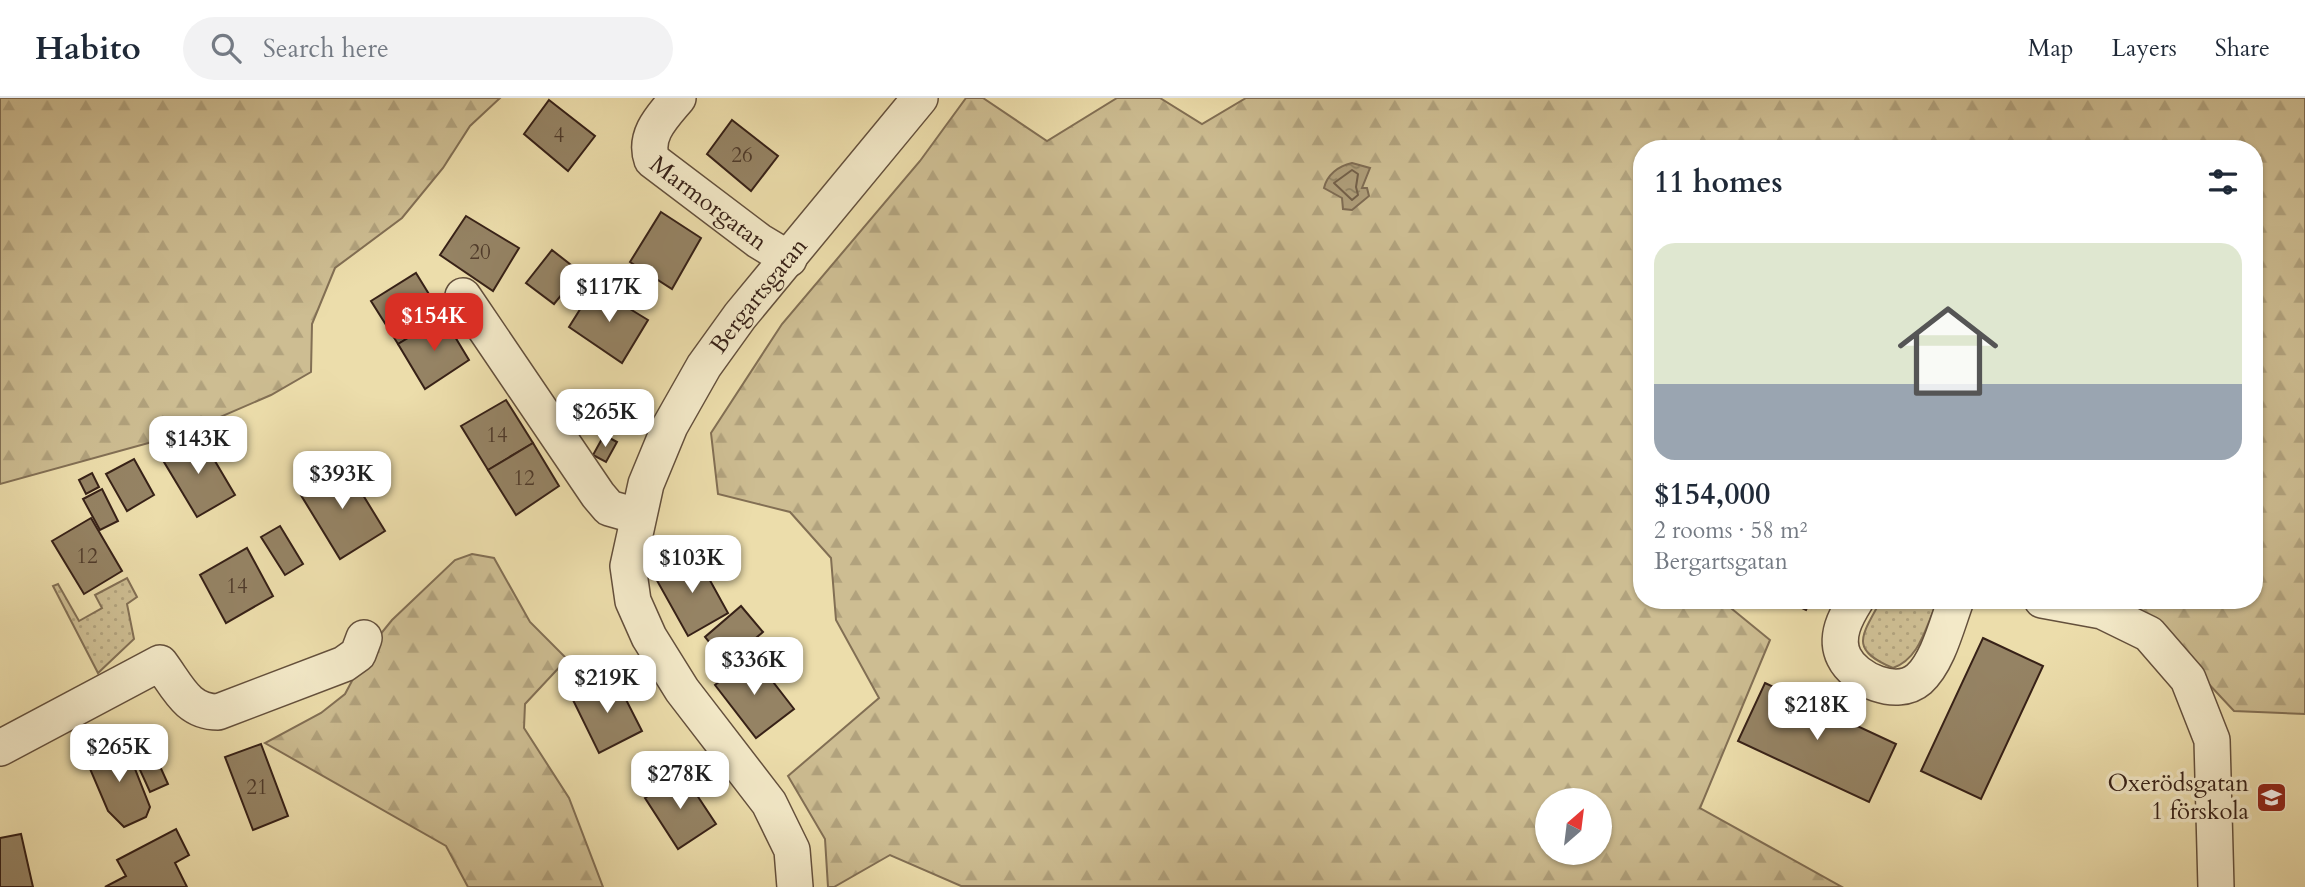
<!DOCTYPE html>
<meta charset="utf-8">
<style>
:root{--surface:#fff;--page:#f2f2f3;--text:#1f2937;--muted:#747a83;--line:#e0e1e3;--accent:#d93025}
body{margin:0;font-family:Cardo,serif;background:var(--page);color:var(--text);height:100vh;display:flex;flex-direction:column;font-size:26px;white-space:nowrap}
*{box-sizing:border-box;margin:0}
p{font-size:23px;color:var(--muted)}
.icon{flex:none;width:38px;height:38px;fill:none;stroke:currentColor;stroke-width:2;stroke-linecap:round;stroke-linejoin:round}
.map{position:relative;flex:1;overflow:hidden}
.drawer{position:absolute;left:1633px;top:42px;width:630px;height:469px;display:flex;flex-direction:column;background:var(--surface);border-radius:28px;box-shadow:0 2px 5px #0004}
.drawer>*{flex:none}
.needle{width:46px;rotate:28deg}
.fabs{position:absolute;left:1535px;top:690px;display:grid;gap:14px}
.fabs a{display:grid;place-items:center;width:77px;height:77px;border-radius:50%;background:var(--surface);box-shadow:0 2px 5px #0004;font-size:35px}
.price{position:absolute;translate:-50% -60px;padding:0 16px;border-radius:14px;background:#fff;color:#222;font-size:23px;line-height:46px;filter:drop-shadow(0 2px 4px #0008)}
.price::after{content:'';position:absolute;left:50%;top:42px;width:21px;height:16px;margin-left:-10px;background:inherit;clip-path:polygon(0 0,100% 0,50% 100%)}
.price.on{background:var(--accent);color:#fff}
ul{padding:0;list-style:none}
li{display:grid;align-content:center;gap:14px;height:371px;padding:0 21px}
li span{display:grid;place-items:center;height:217px;border-radius:21px;color:#555}
li>.icon{margin-inline-start:auto}
span .icon{width:126px;height:126px;fill:#fffc;stroke-width:1}
li b{font-size:30px}
h2{display:flex;justify-content:space-between;align-items:center;height:84px;padding:0 21px;font-size:30px}
header{display:flex;align-items:center;gap:42px;box-sizing:border-box;height:98px;padding:0 35px;background:var(--surface);border-bottom:2px solid var(--line)}
header strong{font-size:33px}
nav{display:flex;gap:38px;margin-inline-start:auto;font-size:24px}
.search{width:490px;height:63px;background:var(--page);display:flex;align-items:center;gap:18px;box-sizing:border-box;padding:0 24px;border-radius:38px;color:var(--muted);font-size:26px}
.map>svg:first-child{display:block}
.grass{fill:url(#grass-dots);stroke:#826f54;stroke-width:2}
.forest{fill:url(#forest-firs);stroke:#826f54;stroke-width:2;fill-rule:evenodd}
.water{fill:url(#water-ripples);stroke:#7e6b52;stroke-width:2}
.lines{fill:none;stroke-linecap:round;stroke-linejoin:round}
.shore{stroke:#725f48;stroke-width:2}
.building{fill:#958364;stroke:#372117;stroke-width:2}
.minor-casing{stroke:#64503c;stroke-width:38}
.minor{stroke:#f3e9c8;stroke-width:35}
.labels{text-anchor:middle;stroke-width:7;stroke-linejoin:round;paint-order:stroke}
.number-label{font-size:21px;fill:#4e3a2a}
.street-label{font-size:24px;fill:#372117;stroke:#f3e9c8}
.poi-label{font-size:24px;fill:#372117;stroke:#f3e9c8;text-anchor:end}
</style>
<header>
<strong>Habito</strong>
<div class="search"><svg class="icon" aria-label="search" viewBox="0 0 24 24"><circle cx="10" cy="10" r="6"/><path d="M15 15l6 6"/></svg>Search here</div>
<nav><a>Map</a><a>Layers</a><a>Share</a></nav>
</header>
<div class="map">
<svg width="2305" height="789" viewBox="0 0 2305 789">
<defs>
<pattern id="grass-dots" width="8" height="8" patternUnits="userSpaceOnUse" patternTransform="scale(1.75)"><rect width="8" height="8" fill="#cdbd92"/><path d="M2 2h.1M6 6h.1" fill="none" stroke="#b1a27d" stroke-width="1.8" stroke-linecap="round"/></pattern>
<pattern id="forest-firs" width="22" height="20" patternUnits="userSpaceOnUse" patternTransform="scale(1.75)"><rect width="22" height="20" fill="#cdbd92"/><path d="M5 1l3.5 6h-7zM16 11l3.5 6h-7z" fill="#b1a27d"/></pattern>
<pattern id="water-ripples" width="26" height="14" patternUnits="userSpaceOnUse" patternTransform="scale(1.75)"><rect width="26" height="14" fill="#ae9d79"/><path d="M2 4q2-2 4 0t4 0M15 11q2-2 4 0t4 0" fill="none" stroke="#8e8062"/></pattern>
</defs>
<rect width="100%" height="100%" fill="#ecddab"/>
<filter id="stains"><feTurbulence type="fractalNoise" baseFrequency=".00286" numOctaves="4"/><feColorMatrix values="0 0 0 0 .2 0 0 0 0 .09 0 0 0 0 .02 0 0 0 .5 -.17"/></filter>
<radialGradient id="worn" r=".72"><stop offset=".6" stop-color="#630" stop-opacity="0"/><stop offset="1" stop-color="#630" stop-opacity=".3"/></radialGradient>
<g class="grass">
<path d="M 127,480 L 137,499 L 127,506 L 134,541 L 98,575 L 53,488 L 58,486 L 79,523 L 102,510 L 95,497 Z"/>
<path d="M 1881,502 L 1915,502 L 1936,507 C 1925,531 1919,561 1893,570 C 1848,551 1862,538 1881,502 Z"/>
</g>
<g class="forest">
<path d="M 0,0 L 500,0 L 470,28 L 443,70 L 402,120 L 335,170 L 312,226 L 311,274 L 271,297 L 181,336 L 0,386 Z"/>
<path d="M 966,0 L 983,0 L 1047,43 L 1117,0 L 1160,0 L 1202,26 L 1246,0 L 2305,0 L 2305,616 L 2234,613 L 2147,520 L 2087,502 L 2254,502 L 2254,51 L 1642,51 L 1642,502 L 1721,502 L 1770,542 L 1700,710 L 1842,789 L 961,788 L 890,757 L 834,789 L 828,789 L 825,741 L 788,678 L 879,600 L 836,522 L 831,460 L 790,414 L 718,396 L 711,335 L 782,226 L 920,63 ZM 1547,702 L 1600,702 L 1600,754 L 1547,754 Z"/>
<path d="M 472,456 L 494,460 L 530,524 L 567,561 L 525,606 L 524,630 L 569,700 L 603,789 L 468,789 L 446,748 L 265,645 L 321,615 L 345,596 L 370,549 L 392,522 L 455,462 Z"/>
</g>
<path class="water" d="M 1352,65 L 1370,70 L 1362,90 L 1367,90 L 1369,98 L 1352,112 L 1343,111 L 1342,100 L 1324,90 C 1327,77 1338,68 1352,65 Z"/>
<g class="lines">
<path class="shore" d="M 1352,72 L 1358,76 L 1356,89 L 1358,97 L 1352,102 L 1334,85 Z"/>
</g>
<g class="building">
<path d="M 549,2 L 595,38 L 568,73 L 524,36 Z"/>
<path d="M 732,22 L 778,58 L 751,93 L 707,56 Z"/>
<path d="M 661,114 L 701,140 L 672,191 L 630,164 Z"/>
<path d="M 466,118 L 519,150 L 493,193 L 440,157 Z"/>
<path d="M 552,152 L 580,174 L 554,206 L 526,185 Z"/>
<path d="M 416,175 L 443,219 L 398,246 L 371,203 Z"/>
<path d="M 594,189 L 648,222 L 622,265 L 569,229 Z"/>
<path d="M 443,219 L 469,262 L 425,291 L 398,246 Z"/>
<path d="M 506,302 L 533,345 L 488,372 L 461,328 Z"/>
<path d="M 199,336 L 235,397 L 197,419 L 161,359 Z"/>
<path d="M 604,337 L 617,344 L 606,364 L 593,357 Z"/>
<path d="M 533,345 L 559,388 L 516,417 L 488,372 Z"/>
<path d="M 134,361 L 154,397 L 127,413 L 106,376 Z"/>
<path d="M 344,366 L 385,433 L 340,461 L 299,394 Z"/>
<path d="M 92,375 L 99,389 L 86,396 L 79,382 Z"/>
<path d="M 102,391 L 118,423 L 100,432 L 83,401 Z"/>
<path d="M 91,420 L 122,473 L 84,496 L 52,443 Z"/>
<path d="M 280,428 L 303,466 L 285,477 L 261,439 Z"/>
<path d="M 247,450 L 273,498 L 226,525 L 200,477 Z"/>
<path d="M 696,457 L 728,515 L 688,538 L 655,479 Z"/>
<path d="M 1785,502 L 1811,502 L 1806,512 Z"/>
<path d="M 741,508 L 763,534 L 726,565 L 705,539 Z"/>
<path d="M 1983,540 L 2043,568 L 1981,701 L 1921,673 Z"/>
<path d="M 753,558 L 794,611 L 756,640 L 715,587 Z"/>
<path d="M 614,578 L 642,633 L 599,655 L 572,600 Z"/>
<path d="M 1765,585 L 1896,646 L 1869,704 L 1738,643 Z"/>
<path d="M 124,643 L 150,709 L 146,719 L 124,729 L 108,713 L 85,659 Z"/>
<path d="M 261,646 L 288,718 L 253,732 L 225,659 Z"/>
<path d="M 154,655 L 168,686 L 150,694 L 136,663 Z"/>
<path d="M 683,676 L 716,726 L 678,751 L 645,700 Z"/>
<path d="M 176,731 L 189,757 L 175,765 L 187,789 L 105,789 L 126,778 L 117,762 Z"/>
<path d="M 21,736 L 33,789 L 0,789 L 0,740 Z"/>
</g>
<g class="lines">
<defs>
<g id="minor">
<path id="s1" d="M 678,0 C 663,18 643,37 652,62 L 759,143 L 789,161"/>
<path d="M 463,198 L 598,397 L 609,410 L 637,418"/>
<path d="M 1856,502 C 1846,518 1834,539 1844,559 C 1855,582 1897,600 1919,581 C 1938,564 1947,526 1956,502"/>
<path d="M 2042,502 L 2102,513 L 2149,536 L 2188,581 L 2212,642 L 2216,789"/>
<path d="M 0,650 L 160,565 C 178,589 187,614 218,614 L 344,566 L 358,556 L 364,540"/>
<path id="s2" d="M 795,789 L 792,752 L 769,705 L 682,592 L 649,539 L 633,503 L 628,468 L 646,386 L 670,328 L 704,268 L 740,218 L 920,0"/>
</g>
</defs>
<use href="#minor" class="minor-casing"/>
<use href="#minor" class="minor"/>
</g>
<defs>
<symbol id="school-square" viewBox="-11 -11 22 22"><rect x="-9" y="-9" width="18" height="18" rx="4" fill="#8f2418" stroke="#f3e9c8"/><path d="M0-5L7-2L0 1L-7-2ZM-4 1L0 2.5L4 1V4Q0 6-4 4Z" fill="#fff"/></symbol>
</defs>
<g fill-rule="evenodd">
<use href="#school-square" x="2254" y="682" width="35" height="35"/>
</g>
<g class="labels">
<g class="number-label">
<text x="559" y="44">4</text>
<text x="742" y="64">26</text>
<text x="480" y="161">20</text>
<text x="497" y="344">14</text>
<text x="524" y="387">12</text>
<text x="87" y="465">12</text>
<text x="237" y="495">14</text>
<text x="257" y="696">21</text>
</g>
<g class="street-label">
<text dy="8" stroke="none"><textPath href="#s1" startOffset="142">Marmorgatan</textPath></text>
<text dy="8" stroke="none"><textPath href="#s2" startOffset="674">Bergartsgatan</textPath></text>
</g>
<g class="poi-label">
<text x="2249" y="693">Oxerödsgatan<tspan x="2249" dy="28">1 förskola</tspan></text>
</g>
</g>
<rect width="100%" height="100%" filter="url(#stains)"/>
<rect width="100%" height="100%" fill="url(#worn)"/>
</svg>
<div class="fabs">
<a><svg class="needle" viewBox="-14 -14 28 28"><path d="M0-13l5 13h-10z" fill="#e53935"/><path d="M0 13l5-13h-10z" fill="#747a83"/></svg></a>
</div>
<b class="price" style="left:609px;top:226px">$117K</b>
<b class="price on" style="left:434px;top:255px">$154K</b>
<b class="price" style="left:605px;top:351px">$265K</b>
<b class="price" style="left:198px;top:378px">$143K</b>
<b class="price" style="left:342px;top:413px">$393K</b>
<b class="price" style="left:692px;top:497px">$103K</b>
<b class="price" style="left:754px;top:599px">$336K</b>
<b class="price" style="left:607px;top:617px">$219K</b>
<b class="price" style="left:1817px;top:644px">$218K</b>
<b class="price" style="left:119px;top:686px">$265K</b>
<b class="price" style="left:680px;top:713px">$278K</b>
<section class="drawer">
<h2>11 homes<svg class="icon" aria-label="filters" viewBox="0 0 24 24"><path d="M4 7h16M4 17h16"/><circle cx="9" cy="7" r="2"/><circle cx="15" cy="17" r="2"/></svg></h2>
<ul>
<li><span style="background:linear-gradient(#dfe7d0 65%,#9aa5b1 0)"><svg class="icon" aria-label="home" viewBox="0 0 24 24"><path d="M3 11l9-7 9 7M6 9v11h12V9"/></svg></span><div><b>$154,000</b><p>2 rooms · 58 m²</p><p>Bergartsgatan</p></div></li>
</ul>
</section>
</div>
